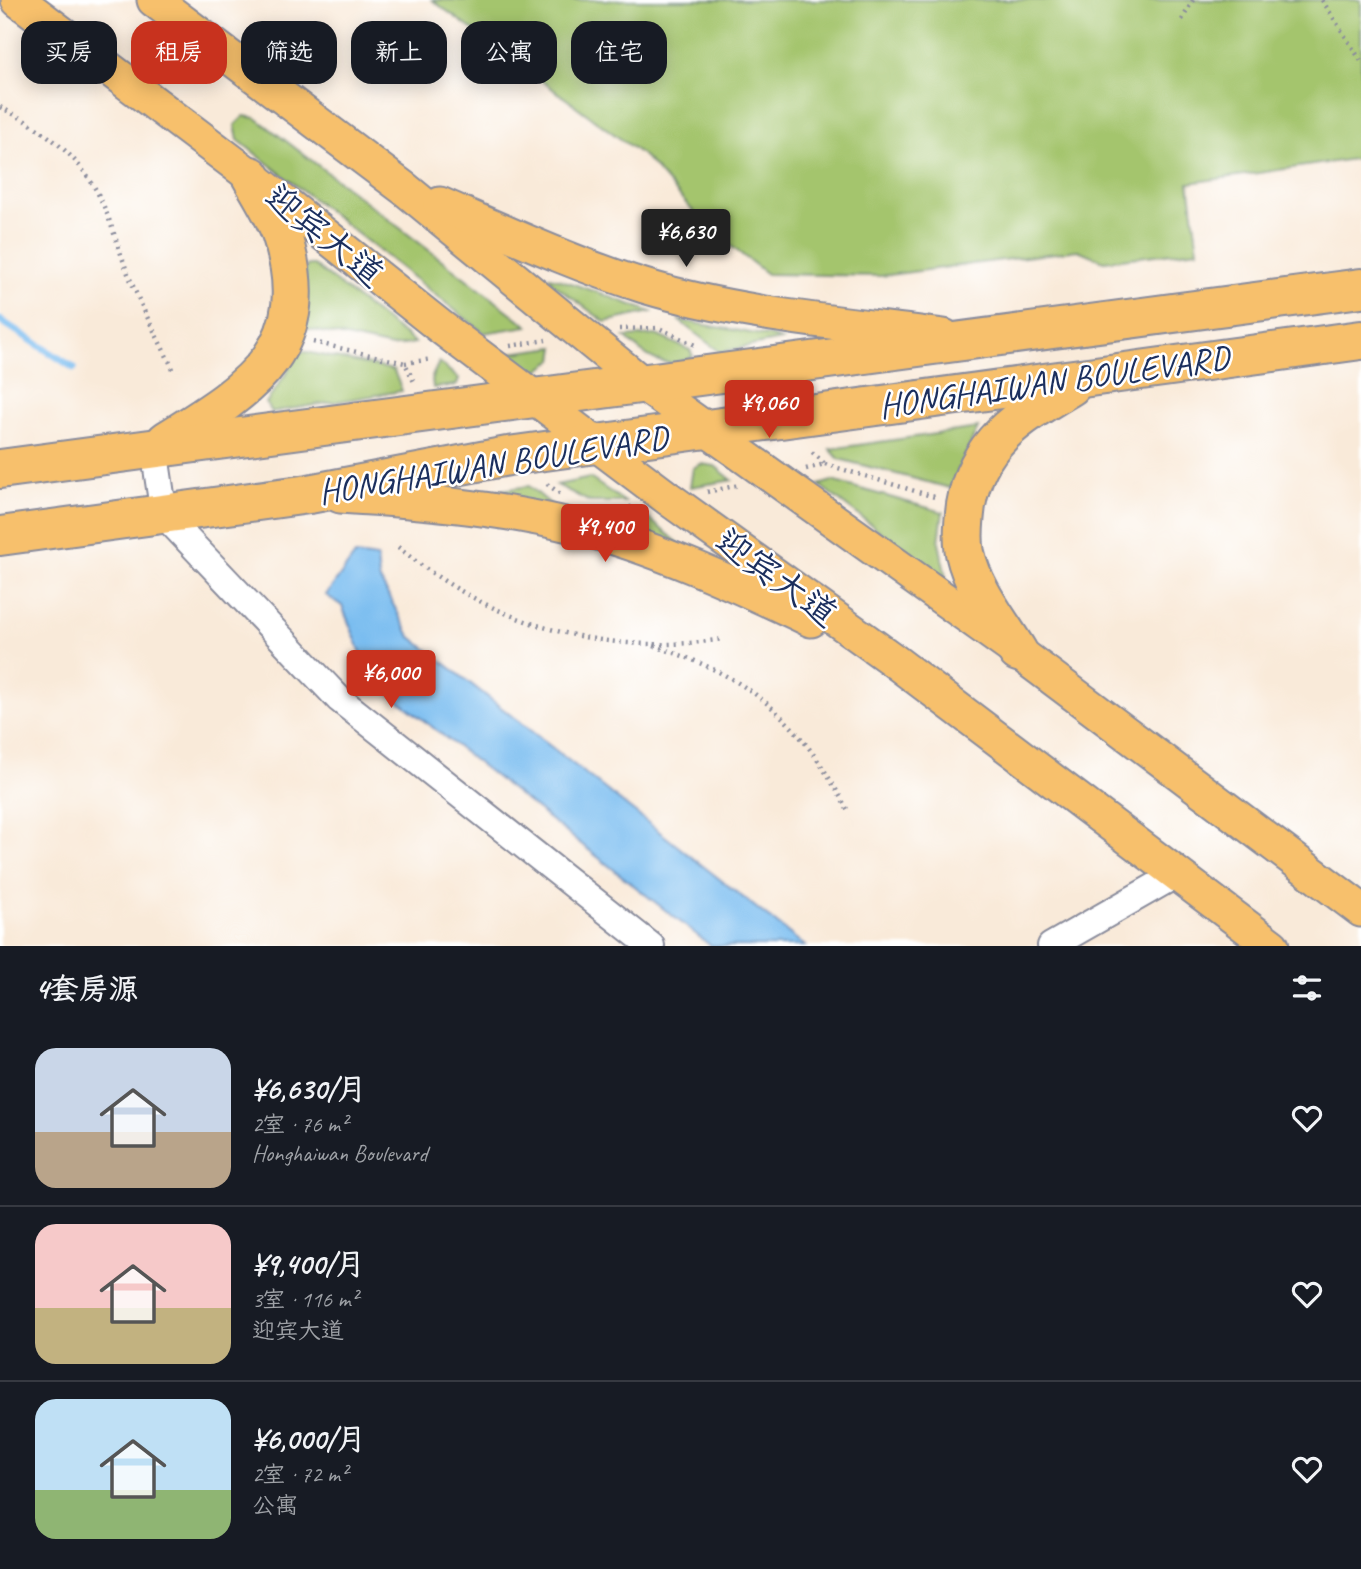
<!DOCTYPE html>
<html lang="zh">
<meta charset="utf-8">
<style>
:root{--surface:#171b24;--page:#242831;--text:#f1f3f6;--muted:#9ea1a6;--line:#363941;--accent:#c8321e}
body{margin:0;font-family:Caveat,"LXGW WenKai TC",sans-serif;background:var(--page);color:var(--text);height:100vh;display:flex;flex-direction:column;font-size:26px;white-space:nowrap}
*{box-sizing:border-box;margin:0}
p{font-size:23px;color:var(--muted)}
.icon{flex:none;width:38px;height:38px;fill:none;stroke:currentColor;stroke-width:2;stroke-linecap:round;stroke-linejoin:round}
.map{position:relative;height:946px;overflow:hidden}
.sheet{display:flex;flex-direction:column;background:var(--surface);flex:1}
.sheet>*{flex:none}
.top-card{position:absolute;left:21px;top:21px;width:700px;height:63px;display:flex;gap:14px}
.price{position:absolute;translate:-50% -60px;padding:0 16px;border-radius:7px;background:var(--accent);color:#fff;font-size:23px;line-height:46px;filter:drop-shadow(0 2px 4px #0008)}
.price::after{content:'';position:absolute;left:50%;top:42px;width:21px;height:16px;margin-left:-10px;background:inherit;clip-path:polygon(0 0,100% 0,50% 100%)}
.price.current{background:#222;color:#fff}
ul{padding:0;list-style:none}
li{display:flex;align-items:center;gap:21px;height:175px;padding:0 35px}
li+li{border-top:2px solid var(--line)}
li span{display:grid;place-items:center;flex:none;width:196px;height:140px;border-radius:21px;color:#555}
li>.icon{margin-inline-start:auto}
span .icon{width:84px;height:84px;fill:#fffc;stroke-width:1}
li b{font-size:30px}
h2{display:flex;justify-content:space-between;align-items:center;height:84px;padding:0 35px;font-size:30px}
.chip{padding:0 24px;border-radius:21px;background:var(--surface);box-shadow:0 4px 18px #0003;font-size:24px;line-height:63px}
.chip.current{background:var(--accent);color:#fff}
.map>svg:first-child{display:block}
.green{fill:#a4c56d;stroke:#607a66;stroke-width:2}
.water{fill:#7abdf0;stroke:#4a76a7;stroke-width:2}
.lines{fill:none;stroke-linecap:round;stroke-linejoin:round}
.stream{stroke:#7abdf0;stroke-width:7}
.minor-casing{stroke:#8a8c9c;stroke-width:30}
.major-casing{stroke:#8a8c9c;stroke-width:37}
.highway-casing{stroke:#8a8c9c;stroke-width:42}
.path{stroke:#8a8c9c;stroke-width:4.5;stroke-dasharray:2 5;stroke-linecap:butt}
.minor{stroke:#fff;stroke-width:26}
.major{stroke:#f7c06c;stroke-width:33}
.highway{stroke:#f7c06c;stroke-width:38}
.labels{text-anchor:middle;stroke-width:5;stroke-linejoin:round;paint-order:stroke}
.street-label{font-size:35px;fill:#1b2f5e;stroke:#fff}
</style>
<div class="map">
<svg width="1361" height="946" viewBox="0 0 1361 946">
<rect width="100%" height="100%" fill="#fff"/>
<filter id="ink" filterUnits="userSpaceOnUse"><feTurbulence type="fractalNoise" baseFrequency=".0143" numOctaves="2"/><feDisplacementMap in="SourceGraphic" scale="14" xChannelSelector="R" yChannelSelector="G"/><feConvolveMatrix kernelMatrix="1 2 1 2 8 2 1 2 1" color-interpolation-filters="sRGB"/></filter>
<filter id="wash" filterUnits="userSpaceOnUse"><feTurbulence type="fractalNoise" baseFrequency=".00686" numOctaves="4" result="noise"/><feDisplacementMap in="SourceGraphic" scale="28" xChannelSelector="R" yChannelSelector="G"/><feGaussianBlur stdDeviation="1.57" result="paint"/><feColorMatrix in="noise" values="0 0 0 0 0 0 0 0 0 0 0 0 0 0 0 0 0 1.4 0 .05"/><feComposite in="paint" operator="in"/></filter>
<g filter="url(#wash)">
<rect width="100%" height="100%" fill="#f9ead9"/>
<g class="green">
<path d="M 432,0 L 1361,0 L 1361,158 L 1189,183 L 1198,250 L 1104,261 L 1078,250 L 881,276 L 767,274 L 709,229 L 645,157 Z"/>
<path d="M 244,116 L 256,118 L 528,326 L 484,333 L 238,140 L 235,125 Z"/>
<path d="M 310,265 L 314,265 L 415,343 L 392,347 L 304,328 L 306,266 Z"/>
<path d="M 549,277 C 557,276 636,307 651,312 L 605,322 L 552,283 Z"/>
<path d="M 678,320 L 773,337 L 781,340 L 720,352 Z"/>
<path d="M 656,335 L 690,350 L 693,356 C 666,373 644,356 625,337 Z"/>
<path d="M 555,347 L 553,360 L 538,371 L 525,368 L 511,353 Z"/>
<path d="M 297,350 L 389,369 L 394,371 L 402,391 L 272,412 L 266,403 L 288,371 Z"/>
<path d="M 439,362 L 459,379 L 457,385 L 433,388 L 432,377 Z"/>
<path d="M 978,428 L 950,488 L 839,459 L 830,449 Z"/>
<path d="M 701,464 L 715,466 L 732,480 L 690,487 L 693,468 Z"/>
<path d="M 590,478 L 625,502 L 590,502 L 557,485 Z"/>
<path d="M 832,481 L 943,512 L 939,542 L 946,578 L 937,575 L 819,485 Z"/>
<path d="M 529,486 L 567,518 L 461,496 Z"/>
<path d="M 649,519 L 696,557 L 600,525 Z"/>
</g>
<path class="water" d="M 355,555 L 377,558 L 379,578 L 410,636 L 805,946 L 711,946 L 380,686 L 368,670 L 342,606 L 326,595 Z"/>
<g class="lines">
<path class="stream" d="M 0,320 L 74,368"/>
</g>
</g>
<g filter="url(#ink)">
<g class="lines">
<defs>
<g id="minor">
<path d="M 154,448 L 164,515 L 339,699 L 651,946"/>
<path d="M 1051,946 L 1177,874"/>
</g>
<g id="major">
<path d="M 18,0 L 251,176 L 442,328 L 669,499 L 893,660 L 1272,946"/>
<path d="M 154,0 L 405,189 L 643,384 L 1018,652 L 1361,910"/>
<path d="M 440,204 C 507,233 574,264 644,286 C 740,315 844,323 944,336"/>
<path d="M 340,496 C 418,501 497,507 573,526 C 655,547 735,584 811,620"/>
</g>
<g id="highway">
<path d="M 166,441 C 251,388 319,347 281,233 C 274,214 261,194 251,176"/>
<path d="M 0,469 L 1361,288"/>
<path d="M 0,536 L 309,494 L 508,456 L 1361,340"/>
<path d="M 1018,652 C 999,621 973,589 965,553 C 962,538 964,520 966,505 C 977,441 1019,417 1071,386"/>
</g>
</defs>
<use href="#minor" class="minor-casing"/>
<use href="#major" class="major-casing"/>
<use href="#highway" class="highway-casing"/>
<g class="path">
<path d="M 1322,0 L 1361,61"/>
<path d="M 1182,20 L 1193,0"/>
<path d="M 0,107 C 42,128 81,156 101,200 C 113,226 120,255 131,281 C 143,311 159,340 173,369"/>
<path d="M 619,329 L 659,328 L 697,346"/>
<path d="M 313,342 L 405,363 L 415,384"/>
<path d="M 510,346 L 546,340"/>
<path d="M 405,363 L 432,359"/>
<path d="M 825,464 L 938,498"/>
<path d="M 806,469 L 825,464 L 809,449"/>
<path d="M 547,484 L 562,495"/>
<path d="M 707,492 L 739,485"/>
<path d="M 616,510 L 635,506"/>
<path d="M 398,547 C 490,624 604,658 723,639"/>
<path d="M 654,646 C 754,678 800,720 849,813"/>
</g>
<use href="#minor" class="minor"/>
<use href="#major" class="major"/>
<use href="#highway" class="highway"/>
</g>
</g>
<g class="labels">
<g class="street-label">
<text transform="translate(325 235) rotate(39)" y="12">迎宾大道</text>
<text transform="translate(1054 381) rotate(-8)" y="12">HONGHAIWAN BOULEVARD</text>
<text transform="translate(493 464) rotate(-9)" y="12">HONGHAIWAN BOULEVARD</text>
<text transform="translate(777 577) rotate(36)" y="12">迎宾大道</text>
</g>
</g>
</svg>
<b class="price current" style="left:686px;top:269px">¥6,630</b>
<b class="price" style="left:769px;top:440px">¥9,060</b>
<b class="price" style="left:605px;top:564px">¥9,400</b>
<b class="price" style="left:391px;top:710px">¥6,000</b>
<div class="top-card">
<a class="chip">买房</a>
<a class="chip current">租房</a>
<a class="chip">筛选</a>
<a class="chip">新上</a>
<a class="chip">公寓</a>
<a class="chip">住宅</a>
</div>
</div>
<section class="sheet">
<h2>4套房源<svg class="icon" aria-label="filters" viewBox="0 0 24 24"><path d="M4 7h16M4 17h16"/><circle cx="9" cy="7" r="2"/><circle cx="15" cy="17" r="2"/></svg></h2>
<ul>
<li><span style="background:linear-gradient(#c9d6e8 60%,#b9a48a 0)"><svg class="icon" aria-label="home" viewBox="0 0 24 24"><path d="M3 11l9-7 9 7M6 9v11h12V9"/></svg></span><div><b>¥6,630/月</b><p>2室 · 76 m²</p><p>Honghaiwan Boulevard</p></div><svg class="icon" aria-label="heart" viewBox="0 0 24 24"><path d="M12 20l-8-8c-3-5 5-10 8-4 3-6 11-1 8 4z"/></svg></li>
<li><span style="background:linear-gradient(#f6c9c9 60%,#c2b280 0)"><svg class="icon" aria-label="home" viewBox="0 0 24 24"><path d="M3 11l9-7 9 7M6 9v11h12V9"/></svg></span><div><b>¥9,400/月</b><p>3室 · 116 m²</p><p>迎宾大道</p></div><svg class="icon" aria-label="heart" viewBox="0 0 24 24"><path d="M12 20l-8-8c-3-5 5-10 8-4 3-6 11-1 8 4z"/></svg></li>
<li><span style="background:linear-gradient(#bfe0f5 65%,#8fb573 0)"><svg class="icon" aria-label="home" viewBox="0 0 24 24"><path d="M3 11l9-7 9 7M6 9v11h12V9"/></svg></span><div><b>¥6,000/月</b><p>2室 · 72 m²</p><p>公寓</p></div><svg class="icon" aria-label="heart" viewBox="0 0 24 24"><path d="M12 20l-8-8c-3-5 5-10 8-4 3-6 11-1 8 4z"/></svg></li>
</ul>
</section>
